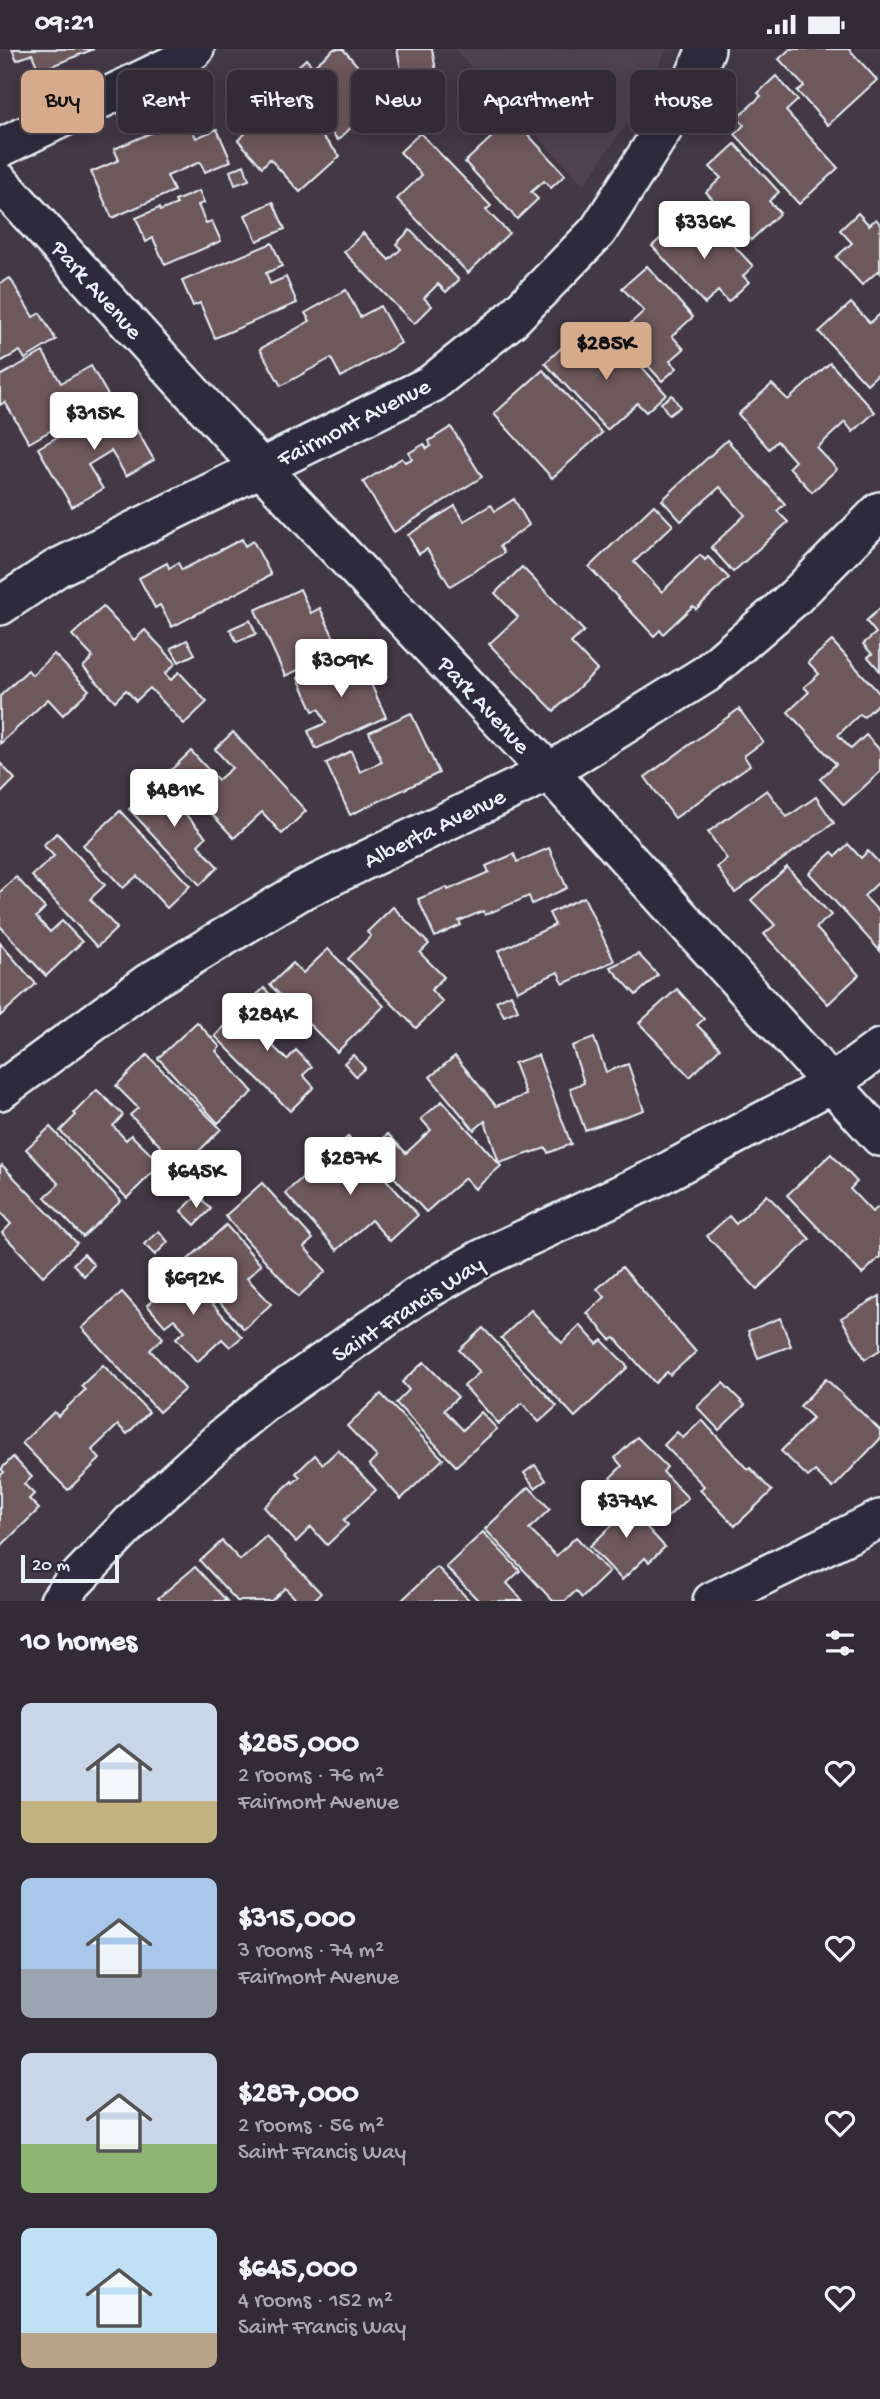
<!DOCTYPE html>
<meta charset="utf-8">
<style>
:root{--surface:#322a34;--page:#3a323c;--text:#f1f3f6;--muted:#a8a7ac;--line:#4d464f;--accent:#d6ab8b}
body{margin:0;font-family:"Gochi Hand",sans-serif;background:var(--page);color:var(--text);height:100vh;display:flex;flex-direction:column;font-size:26px;white-space:nowrap}
*{box-sizing:border-box;margin:0}
p{font-size:23px;color:var(--muted)}
.icon{flex:none;width:38px;height:38px;fill:none;stroke:currentColor;stroke-width:2;stroke-linecap:round;stroke-linejoin:round}
.map{position:relative;height:1552px;overflow:hidden}
.drawer{display:flex;flex-direction:column;background:var(--surface);flex:1}
.drawer>*{flex:none}
.guide{position:absolute;left:21px;top:21px;width:838px;height:63px;display:flex;gap:14px}
.scale{position:absolute;left:21px;bottom:18px;width:98px;box-sizing:border-box;padding-left:7px;border:4px solid #e8f1f8;border-top:0;font-size:19px;line-height:24px;white-space:nowrap;color:#e8f1f8;-webkit-text-stroke:5px #2f2a3d;paint-order:stroke}
.price{position:absolute;translate:-50% -60px;padding:0 16px;border-radius:7px;background:#fff;color:#222;font-size:23px;line-height:46px;filter:drop-shadow(0 2px 4px #0008)}
.price::after{content:'';position:absolute;left:50%;top:42px;width:21px;height:16px;margin-left:-10px;background:inherit;clip-path:polygon(0 0,100% 0,50% 100%)}
.price.selected{background:var(--accent);color:#111}
ul{padding:0;list-style:none}
li{display:flex;align-items:center;gap:21px;height:175px;padding:0 21px}
li span{display:grid;place-items:center;flex:none;width:196px;height:140px;border-radius:10px;color:#555}
li>.icon{margin-inline-start:auto}
span .icon{width:84px;height:84px;fill:#fffc;stroke-width:1}
li b{font-size:30px}
h2{display:flex;justify-content:space-between;align-items:center;height:84px;padding:0 21px;font-size:30px}
.tag{padding:0 24px;border-radius:10px;background:var(--surface);box-shadow:0 4px 18px #0003,0 0 0 2px var(--line);font-size:24px;line-height:63px}
.tag.selected{background:var(--accent);color:#111}
.status{display:flex;justify-content:space-between;align-items:center;height:49px;padding:0 35px;background:var(--surface);direction:ltr}
.status svg{height:19px;fill:currentColor}
.map>svg:first-child{display:block}
.built{fill:#4f424d}
.building{fill:#6d585c;stroke:#e8f1f8;stroke-width:2}
.lines{fill:none;stroke-linecap:round;stroke-linejoin:round}
.minor-casing{stroke:#e8f1f8;stroke-width:42}
.minor{stroke:#2f2a3d;stroke-width:37}
.labels{text-anchor:middle;stroke-width:5;stroke-linejoin:round;paint-order:stroke}
.street-label{font-size:24px;fill:#e8f1f8;stroke:#2f2a3d}
</style>
<div class="status"><b>09:21</b><svg viewBox="0 0 49 12"><path d="M0 12V9h3v3zM5 12V6h3v6zM10 12V3h3v9zM15 12V0h3v12zM26 1h20v11H26zM47 4h2v5h-2z"/></svg></div>
<div class="map">
<svg width="880" height="1552" viewBox="0 0 880 1552">
<rect width="100%" height="100%" fill="#423846"/>
<filter id="ink" filterUnits="userSpaceOnUse"><feTurbulence type="fractalNoise" baseFrequency=".0143" numOctaves="2"/><feDisplacementMap in="SourceGraphic" scale="14" xChannelSelector="R" yChannelSelector="G"/><feConvolveMatrix kernelMatrix="1 2 1 2 8 2 1 2 1" color-interpolation-filters="sRGB"/></filter>
<g filter="url(#ink)">
<path class="built" d="M 454,0 L 667,0 L 636,61 L 584,136 Z"/>
<g class="building">
<path d="M 12,0 L 94,0 L 39,22 L 32,5 L 17,11 Z"/>
<path d="M 334,0 L 343,0 L 382,45 L 354,70 L 357,73 L 338,91 L 284,30 L 306,10 L 313,18 Z"/>
<path d="M 397,0 L 432,0 L 441,48 L 407,52 Z"/>
<path d="M 790,0 L 849,0 L 877,31 L 828,76 L 797,42 L 804,37 L 779,10 Z"/>
<path d="M 267,26 L 340,107 L 300,143 L 270,110 L 262,118 L 238,91 L 258,73 L 239,52 Z"/>
<path d="M 776,27 L 798,51 L 786,62 L 838,119 L 799,155 L 735,85 L 744,76 L 737,69 L 761,47 L 758,44 Z"/>
<path d="M 485,39 L 499,54 L 490,62 L 476,47 Z"/>
<path d="M 187,68 L 196,89 L 217,80 L 231,112 L 205,123 L 200,113 L 167,127 L 174,142 L 112,169 L 91,123 L 119,111 L 114,100 Z"/>
<path d="M 509,72 L 520,84 L 523,80 L 565,126 L 551,139 L 544,132 L 531,143 L 538,150 L 517,170 L 465,113 Z"/>
<path d="M 420,84 L 491,157 L 486,161 L 509,184 L 468,224 L 397,150 L 422,126 L 400,103 Z"/>
<path d="M 735,95 L 779,143 L 769,152 L 780,164 L 751,191 L 706,143 L 721,129 L 710,118 Z"/>
<path d="M 244,116 L 249,131 L 235,136 L 230,122 Z"/>
<path d="M 199,142 L 204,154 L 198,156 L 206,174 L 212,172 L 221,192 L 165,216 L 153,189 L 146,193 L 136,169 L 159,159 L 160,162 L 177,155 L 175,152 Z"/>
<path d="M 273,153 L 285,180 L 257,192 L 245,166 Z"/>
<path d="M 858,164 L 869,176 L 876,170 L 880,175 L 880,224 L 878,222 L 862,236 L 836,208 L 852,194 L 840,181 Z"/>
<path d="M 683,169 L 694,182 L 701,176 L 712,189 L 720,182 L 753,217 L 743,227 L 749,233 L 728,253 L 718,242 L 705,255 L 652,197 Z"/>
<path d="M 410,181 L 459,231 L 446,243 L 438,235 L 424,249 L 432,257 L 414,275 L 344,203 L 363,184 L 389,211 L 401,200 L 396,195 Z"/>
<path d="M 272,194 L 282,217 L 266,224 L 270,235 L 286,228 L 297,254 L 215,289 L 200,254 L 193,257 L 182,232 Z"/>
<path d="M 647,217 L 693,268 L 672,287 L 684,300 L 670,312 L 677,319 L 662,332 L 619,285 L 644,262 L 622,239 Z"/>
<path d="M 10,229 L 33,268 L 40,264 L 56,291 L 25,310 L 20,302 L 0,313 L 0,234 Z"/>
<path d="M 346,241 L 360,268 L 380,257 L 401,294 L 341,328 L 331,309 L 281,337 L 260,300 L 310,272 L 305,264 Z"/>
<path d="M 851,254 L 870,274 L 880,265 L 880,323 L 867,335 L 819,283 Z"/>
<path d="M 570,291 L 593,316 L 619,292 L 666,345 L 646,363 L 637,354 L 607,381 L 545,314 Z"/>
<path d="M 43,303 L 61,334 L 91,317 L 109,348 L 29,394 L 5,353 L 0,356 L 0,327 Z"/>
<path d="M 830,314 L 875,363 L 853,383 L 845,373 L 817,399 L 837,420 L 812,443 L 789,418 L 795,412 L 777,392 L 769,400 L 738,365 L 772,335 L 788,351 Z"/>
<path d="M 543,321 L 602,384 L 552,429 L 494,365 Z"/>
<path d="M 672,346 L 680,358 L 669,366 L 661,354 Z"/>
<path d="M 120,352 L 154,411 L 126,427 L 111,402 L 88,416 L 103,440 L 72,458 L 38,399 Z"/>
<path d="M 451,378 L 482,428 L 394,483 L 363,433 L 402,409 L 405,413 L 412,410 L 409,404 L 424,395 L 427,400 L 431,397 L 429,392 Z"/>
<path d="M 727,391 L 785,455 L 777,462 L 788,473 L 733,523 L 711,498 L 745,466 L 720,438 L 681,472 L 662,451 Z"/>
<path d="M 514,450 L 529,476 L 500,497 L 504,504 L 450,537 L 427,500 L 419,505 L 408,486 L 455,457 L 464,472 L 491,456 L 495,462 Z"/>
<path d="M 654,456 L 673,476 L 634,513 L 662,543 L 700,506 L 705,511 L 708,508 L 729,529 L 696,560 L 693,557 L 663,585 L 660,581 L 654,587 L 589,518 Z"/>
<path d="M 242,490 L 245,497 L 253,492 L 271,526 L 172,578 L 160,556 L 155,559 L 139,529 L 167,514 L 169,519 L 178,514 L 182,521 Z"/>
<path d="M 522,518 L 584,582 L 571,594 L 597,621 L 554,662 L 489,595 L 518,568 L 495,544 Z"/>
<path d="M 300,540 L 311,564 L 320,559 L 340,602 L 285,627 L 255,561 Z"/>
<path d="M 103,558 L 134,591 L 145,581 L 176,614 L 165,625 L 171,631 L 179,623 L 207,653 L 184,675 L 150,639 L 136,652 L 126,641 L 115,652 L 83,618 L 93,608 L 72,586 Z"/>
<path d="M 880,559 L 880,622 L 868,608 L 872,605 L 863,595 L 876,584 L 866,572 Z"/>
<path d="M 250,571 L 256,585 L 237,593 L 230,580 Z"/>
<path d="M 187,591 L 195,605 L 179,613 L 171,599 Z"/>
<path d="M 832,592 L 880,645 L 880,653 L 864,668 L 860,665 L 838,686 L 851,700 L 866,686 L 880,701 L 880,723 L 844,756 L 820,730 L 836,715 L 788,663 L 809,643 L 804,638 L 819,625 L 808,613 Z"/>
<path d="M 356,602 L 386,668 L 316,700 L 308,682 L 326,674 L 319,660 L 313,662 L 298,629 Z"/>
<path d="M 54,605 L 89,641 L 63,666 L 48,650 L 0,695 L 0,647 L 28,621 L 32,626 Z"/>
<path d="M 739,660 L 763,693 L 744,707 L 750,716 L 675,769 L 645,728 Z"/>
<path d="M 411,664 L 439,724 L 350,766 L 326,714 L 351,702 L 360,723 L 382,713 L 369,683 Z"/>
<path d="M 233,683 L 306,762 L 282,785 L 262,763 L 234,789 L 171,721 L 191,702 L 218,731 L 232,719 L 215,700 Z"/>
<path d="M 0,714 L 15,730 L 0,745 Z"/>
<path d="M 166,727 L 186,748 L 177,756 L 206,788 L 198,796 L 218,818 L 200,836 L 129,760 Z"/>
<path d="M 767,741 L 787,768 L 816,748 L 834,774 L 735,844 L 717,818 L 727,810 L 708,783 Z"/>
<path d="M 120,762 L 190,837 L 167,859 L 137,827 L 123,839 L 83,796 Z"/>
<path d="M 57,784 L 105,836 L 90,850 L 117,879 L 97,898 L 32,827 L 54,807 L 43,796 Z"/>
<path d="M 848,795 L 861,809 L 868,802 L 880,815 L 880,832 L 864,847 L 880,864 L 880,902 L 809,824 L 832,803 L 836,807 Z"/>
<path d="M 549,799 L 567,839 L 532,855 L 529,847 L 485,866 L 483,862 L 459,872 L 461,876 L 435,888 L 418,850 L 447,838 L 448,841 L 489,823 L 486,817 L 514,805 L 517,813 Z"/>
<path d="M 787,818 L 831,866 L 816,879 L 859,926 L 828,955 L 764,885 L 775,876 L 751,851 Z"/>
<path d="M 16,828 L 45,859 L 36,868 L 50,883 L 62,872 L 82,893 L 46,927 L 0,877 L 0,843 Z"/>
<path d="M 584,848 L 614,912 L 563,935 L 558,923 L 517,942 L 498,902 L 555,876 L 549,864 Z"/>
<path d="M 393,858 L 429,895 L 420,904 L 444,928 L 431,941 L 443,953 L 416,979 L 348,910 L 371,887 L 367,883 Z"/>
<path d="M 0,894 L 36,935 L 0,967 Z"/>
<path d="M 328,900 L 384,957 L 337,1003 L 270,936 L 293,914 L 303,924 Z"/>
<path d="M 638,905 L 658,926 L 636,946 L 610,918 Z"/>
<path d="M 264,939 L 285,961 L 261,985 L 287,1011 L 296,1001 L 312,1018 L 303,1026 L 314,1038 L 290,1062 L 215,987 L 231,971 L 238,978 L 257,959 L 250,952 Z"/>
<path d="M 677,940 L 704,970 L 697,976 L 720,999 L 690,1028 L 639,974 Z"/>
<path d="M 511,945 L 518,961 L 504,967 L 496,952 Z"/>
<path d="M 197,973 L 220,998 L 216,1002 L 253,1043 L 218,1074 L 158,1009 Z"/>
<path d="M 594,989 L 606,1023 L 628,1015 L 644,1061 L 585,1081 L 570,1039 L 584,1034 L 572,997 Z"/>
<path d="M 147,1006 L 221,1080 L 182,1119 L 130,1066 L 138,1059 L 116,1037 Z"/>
<path d="M 353,1006 L 365,1019 L 356,1027 L 344,1014 Z"/>
<path d="M 538,1006 L 571,1095 L 548,1104 L 546,1099 L 499,1114 L 485,1072 L 474,1081 L 430,1028 L 455,1007 L 496,1057 L 526,1046 L 514,1014 Z"/>
<path d="M 97,1041 L 123,1066 L 113,1077 L 126,1091 L 131,1086 L 161,1115 L 127,1149 L 60,1082 L 76,1066 L 74,1064 Z"/>
<path d="M 442,1052 L 501,1117 L 475,1140 L 465,1129 L 426,1163 L 370,1102 L 388,1085 L 406,1104 L 431,1081 L 421,1070 Z"/>
<path d="M 50,1078 L 121,1152 L 83,1188 L 45,1148 L 59,1135 L 26,1100 Z"/>
<path d="M 348,1088 L 418,1166 L 390,1192 L 371,1171 L 337,1201 L 285,1144 Z"/>
<path d="M 831,1105 L 857,1133 L 850,1140 L 872,1163 L 880,1157 L 880,1208 L 862,1225 L 787,1146 Z"/>
<path d="M 2,1116 L 77,1194 L 43,1227 L 2,1184 L 11,1175 L 0,1163 L 0,1118 Z"/>
<path d="M 262,1134 L 313,1190 L 304,1198 L 326,1222 L 298,1248 L 225,1167 Z"/>
<path d="M 198,1146 L 211,1160 L 195,1176 L 181,1162 Z"/>
<path d="M 767,1146 L 810,1190 L 757,1240 L 707,1187 L 729,1167 L 736,1175 Z"/>
<path d="M 226,1176 L 261,1216 L 247,1229 L 271,1255 L 244,1280 L 184,1214 Z"/>
<path d="M 159,1182 L 168,1193 L 155,1206 L 144,1195 Z"/>
<path d="M 84,1205 L 94,1216 L 84,1227 L 73,1215 Z"/>
<path d="M 622,1218 L 696,1303 L 670,1326 L 667,1323 L 655,1334 L 615,1289 L 611,1291 L 587,1264 L 605,1248 L 597,1240 Z"/>
<path d="M 184,1223 L 242,1288 L 230,1298 L 222,1290 L 197,1313 L 176,1289 L 185,1282 L 174,1270 L 165,1277 L 147,1256 Z"/>
<path d="M 122,1243 L 163,1289 L 150,1301 L 185,1340 L 159,1363 L 82,1279 Z"/>
<path d="M 880,1247 L 880,1301 L 865,1310 L 841,1269 Z"/>
<path d="M 531,1261 L 562,1294 L 580,1276 L 597,1295 L 602,1291 L 628,1318 L 575,1368 L 501,1289 Z"/>
<path d="M 780,1269 L 791,1297 L 758,1309 L 748,1282 Z"/>
<path d="M 483,1279 L 557,1357 L 539,1373 L 522,1354 L 499,1375 L 464,1337 L 480,1323 L 459,1301 Z"/>
<path d="M 424,1313 L 458,1348 L 444,1361 L 463,1381 L 481,1363 L 497,1380 L 456,1417 L 396,1354 L 409,1341 L 402,1333 Z"/>
<path d="M 103,1316 L 149,1363 L 127,1385 L 118,1376 L 92,1401 L 100,1410 L 68,1441 L 22,1394 L 54,1363 L 58,1367 L 85,1341 L 81,1337 Z"/>
<path d="M 826,1330 L 880,1381 L 880,1390 L 833,1439 L 815,1422 L 808,1428 L 781,1402 L 813,1369 L 800,1357 Z"/>
<path d="M 723,1334 L 745,1356 L 719,1381 L 697,1358 Z"/>
<path d="M 381,1345 L 443,1410 L 401,1450 L 369,1415 L 377,1408 L 347,1377 Z"/>
<path d="M 702,1371 L 748,1421 L 750,1419 L 772,1442 L 735,1477 L 700,1441 L 704,1437 L 664,1396 L 677,1383 L 683,1389 Z"/>
<path d="M 637,1388 L 667,1418 L 663,1423 L 688,1449 L 657,1478 L 610,1429 L 622,1417 L 615,1409 Z"/>
<path d="M 338,1401 L 376,1441 L 344,1471 L 348,1476 L 327,1496 L 311,1478 L 296,1493 L 264,1458 L 292,1432 L 293,1434 L 300,1428 L 296,1424 L 315,1406 L 323,1415 Z"/>
<path d="M 13,1408 L 32,1428 L 24,1435 L 34,1445 L 29,1450 L 39,1460 L 0,1498 L 0,1427 L 4,1423 L 1,1420 Z"/>
<path d="M 535,1416 L 546,1431 L 535,1439 L 524,1424 Z"/>
<path d="M 529,1438 L 550,1460 L 529,1480 L 556,1507 L 576,1488 L 609,1523 L 582,1549 L 576,1542 L 565,1552 L 553,1552 L 485,1480 Z"/>
<path d="M 613,1442 L 665,1498 L 649,1513 L 645,1509 L 622,1531 L 590,1497 L 618,1471 L 601,1453 Z"/>
<path d="M 483,1483 L 520,1522 L 507,1534 L 523,1552 L 479,1552 L 446,1518 Z"/>
<path d="M 266,1487 L 321,1544 L 313,1552 L 298,1552 L 285,1539 L 271,1552 L 237,1552 L 200,1512 L 222,1492 L 240,1511 Z"/>
<path d="M 195,1518 L 227,1552 L 161,1552 L 158,1549 Z"/>
<path d="M 437,1518 L 470,1552 L 401,1552 Z"/>
</g>
<g class="lines">
<defs>
<g id="minor">
<path d="M 0,99 L 176,14 L 195,0"/>
<path d="M 0,133 L 261,419 L 549,723 L 880,1088"/>
<path d="M 0,557 L 57,519 L 431,335 L 511,271 L 598,182 L 690,38 L 706,0"/>
<path d="M 0,1042 L 149,933 L 301,842 L 549,723 L 706,625 L 795,548 L 880,462"/>
<path d="M 59,1552 L 71,1536 L 145,1459 L 224,1387 L 267,1352 L 417,1247 L 483,1209 L 657,1128 L 800,1052 L 831,1035 L 880,999"/>
<path d="M 712,1552 L 880,1470"/>
</g>
</defs>
<use href="#minor" class="minor-casing"/>
<use href="#minor" class="minor"/>
</g>
</g>
<g class="labels">
<g class="street-label">
<text transform="translate(98 240) rotate(48)" y="8">Park Avenue</text>
<text transform="translate(353 372) rotate(-27)" y="8">Fairmont Avenue</text>
<text transform="translate(485 655) rotate(47)" y="8">Park Avenue</text>
<text transform="translate(434 778) rotate(-26)" y="8">Alberta Avenue</text>
<text transform="translate(407 1259) rotate(-33)" y="8">Saint Francis Way</text>
</g>
</g>
</svg>
<div class="scale">20 m</div>
<b class="price" style="left:704px;top:212px">$336K</b>
<b class="price selected" style="left:606px;top:333px">$285K</b>
<b class="price" style="left:94px;top:403px">$315K</b>
<b class="price" style="left:341px;top:650px">$309K</b>
<b class="price" style="left:174px;top:780px">$481K</b>
<b class="price" style="left:267px;top:1004px">$284K</b>
<b class="price" style="left:350px;top:1148px">$287K</b>
<b class="price" style="left:196px;top:1161px">$645K</b>
<b class="price" style="left:193px;top:1268px">$692K</b>
<b class="price" style="left:626px;top:1491px">$374K</b>
<div class="guide">
<a class="tag selected">Buy</a>
<a class="tag">Rent</a>
<a class="tag">Filters</a>
<a class="tag">New</a>
<a class="tag">Apartment</a>
<a class="tag">House</a>
</div>
</div>
<section class="drawer">
<h2>10 homes<svg class="icon" aria-label="filters" viewBox="0 0 24 24"><path d="M4 7h16M4 17h16"/><circle cx="9" cy="7" r="2"/><circle cx="15" cy="17" r="2"/></svg></h2>
<ul>
<li><span style="background:linear-gradient(#c9d6e8 70%,#c2b280 0)"><svg class="icon" aria-label="home" viewBox="0 0 24 24"><path d="M3 11l9-7 9 7M6 9v11h12V9"/></svg></span><div><b>$285,000</b><p>2 rooms · 76 m²</p><p>Fairmont Avenue</p></div><svg class="icon" aria-label="heart" viewBox="0 0 24 24"><path d="M12 20l-8-8c-3-5 5-10 8-4 3-6 11-1 8 4z"/></svg></li>
<li><span style="background:linear-gradient(#a9c7e8 65%,#9aa5b1 0)"><svg class="icon" aria-label="home" viewBox="0 0 24 24"><path d="M3 11l9-7 9 7M6 9v11h12V9"/></svg></span><div><b>$315,000</b><p>3 rooms · 74 m²</p><p>Fairmont Avenue</p></div><svg class="icon" aria-label="heart" viewBox="0 0 24 24"><path d="M12 20l-8-8c-3-5 5-10 8-4 3-6 11-1 8 4z"/></svg></li>
<li><span style="background:linear-gradient(#c9d6e8 65%,#8fb573 0)"><svg class="icon" aria-label="home" viewBox="0 0 24 24"><path d="M3 11l9-7 9 7M6 9v11h12V9"/></svg></span><div><b>$287,000</b><p>2 rooms · 56 m²</p><p>Saint Francis Way</p></div><svg class="icon" aria-label="heart" viewBox="0 0 24 24"><path d="M12 20l-8-8c-3-5 5-10 8-4 3-6 11-1 8 4z"/></svg></li>
<li><span style="background:linear-gradient(#bfe0f5 75%,#b9a48a 0)"><svg class="icon" aria-label="home" viewBox="0 0 24 24"><path d="M3 11l9-7 9 7M6 9v11h12V9"/></svg></span><div><b>$645,000</b><p>4 rooms · 152 m²</p><p>Saint Francis Way</p></div><svg class="icon" aria-label="heart" viewBox="0 0 24 24"><path d="M12 20l-8-8c-3-5 5-10 8-4 3-6 11-1 8 4z"/></svg></li>
</ul>
</section>
